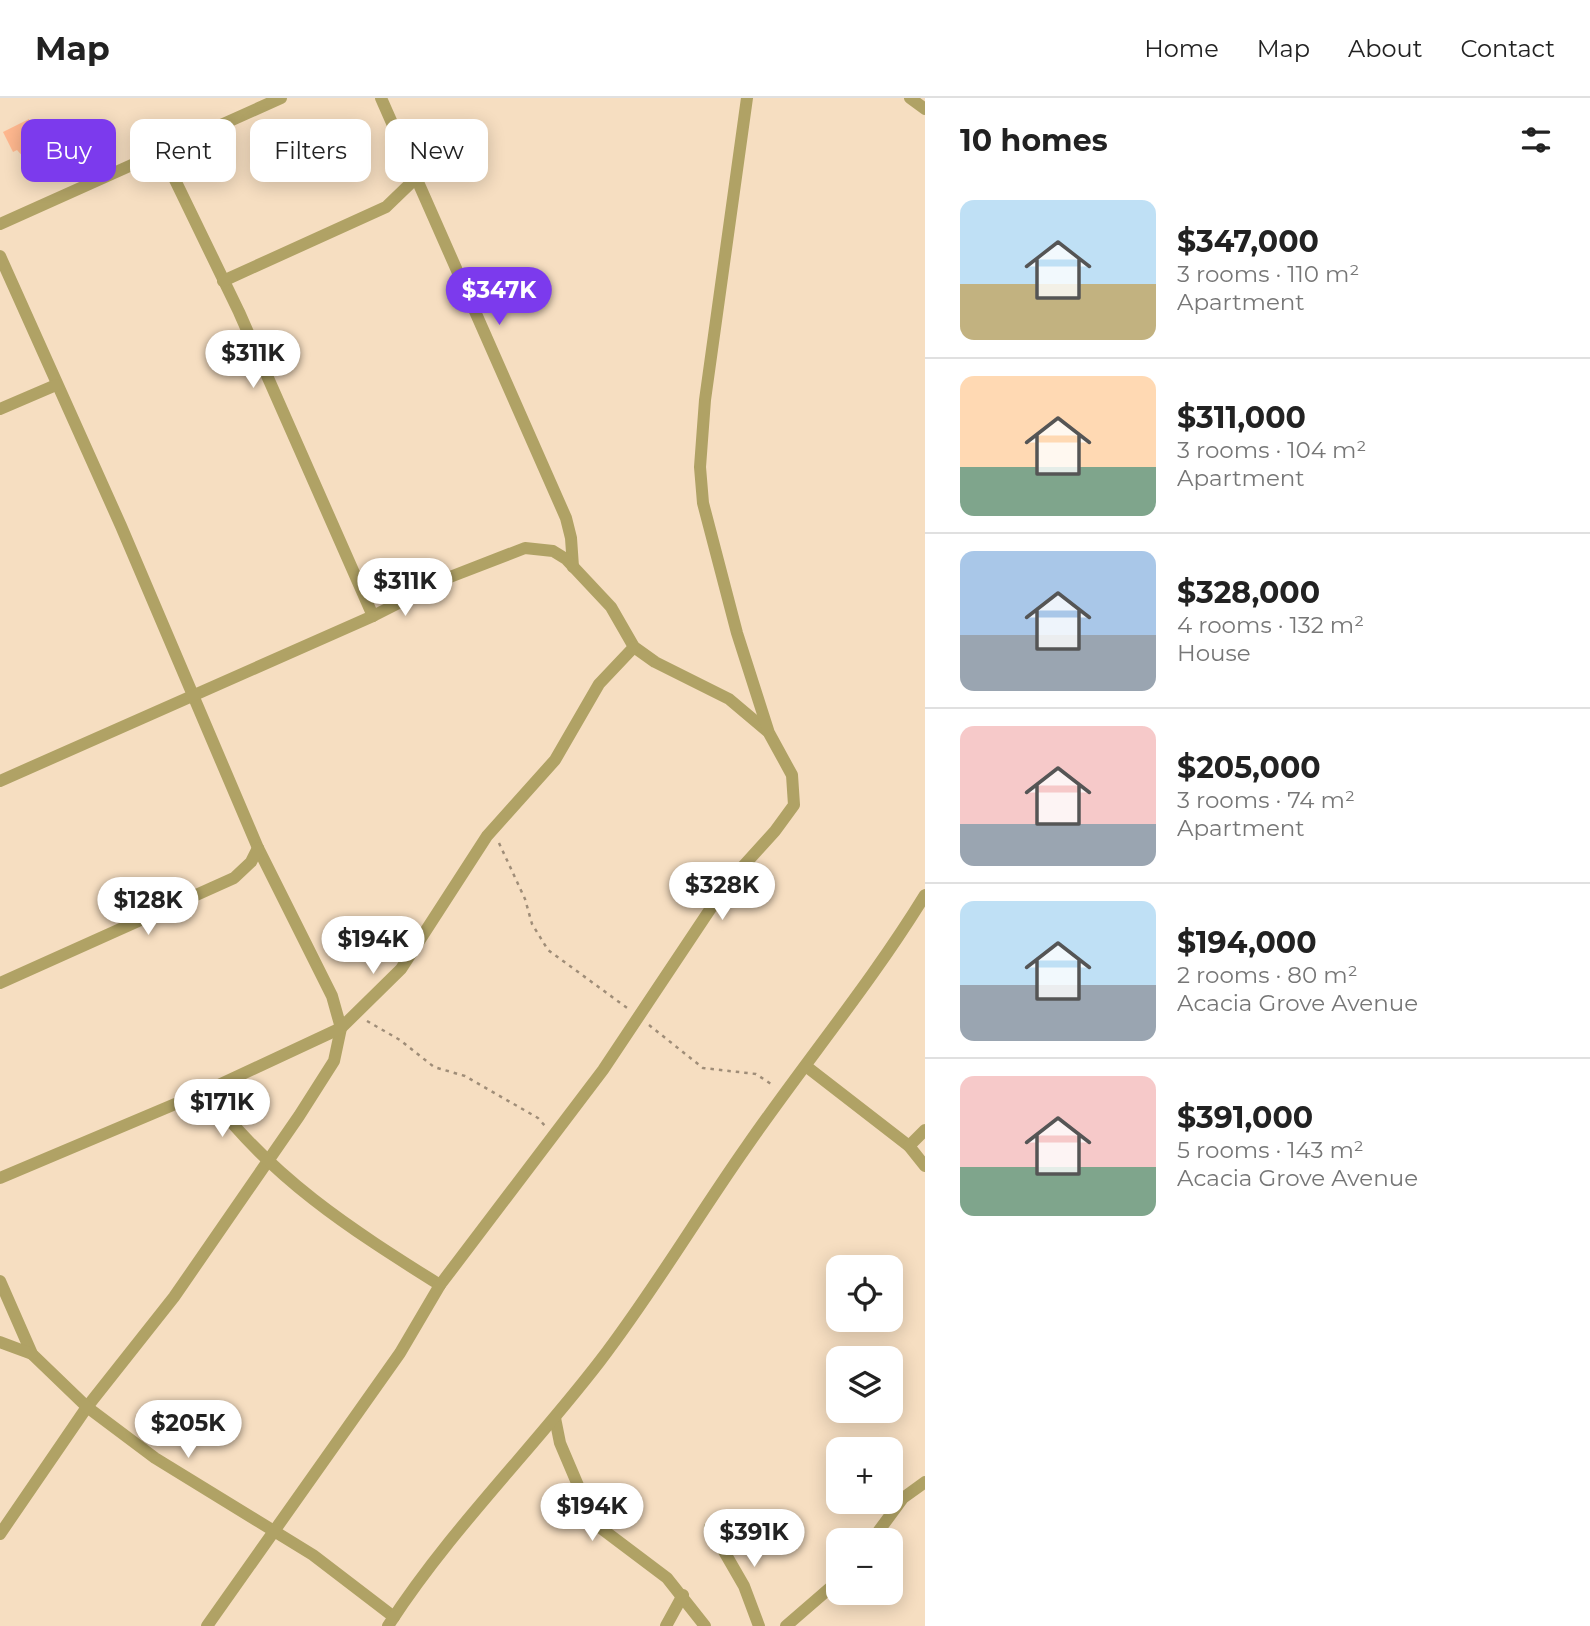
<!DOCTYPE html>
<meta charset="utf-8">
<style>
:root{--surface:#fff;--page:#f2f2f2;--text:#222;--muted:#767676;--line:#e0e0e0;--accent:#7c3aed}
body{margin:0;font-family:Montserrat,sans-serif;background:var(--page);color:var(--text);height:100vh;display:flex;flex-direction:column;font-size:26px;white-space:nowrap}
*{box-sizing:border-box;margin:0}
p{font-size:23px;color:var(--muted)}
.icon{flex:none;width:38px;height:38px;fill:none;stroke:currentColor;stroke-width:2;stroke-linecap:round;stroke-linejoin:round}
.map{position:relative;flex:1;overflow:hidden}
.panel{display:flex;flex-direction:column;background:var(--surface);width:665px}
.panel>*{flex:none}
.hud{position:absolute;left:21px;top:21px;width:665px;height:63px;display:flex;gap:14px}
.tools{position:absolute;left:826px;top:1157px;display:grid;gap:14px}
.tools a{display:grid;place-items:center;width:77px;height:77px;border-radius:14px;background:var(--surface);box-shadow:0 4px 18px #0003;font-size:35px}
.price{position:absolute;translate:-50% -60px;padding:0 16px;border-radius:24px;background:#fff;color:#222;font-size:23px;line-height:46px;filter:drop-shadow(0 2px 4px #0008)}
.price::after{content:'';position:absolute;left:50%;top:42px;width:21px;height:16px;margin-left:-10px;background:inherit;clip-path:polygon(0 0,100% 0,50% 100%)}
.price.current{background:var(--accent);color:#fff}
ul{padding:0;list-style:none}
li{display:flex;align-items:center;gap:21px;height:175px;padding:0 35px}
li+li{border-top:2px solid var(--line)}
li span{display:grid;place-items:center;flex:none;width:196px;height:140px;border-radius:14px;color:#555}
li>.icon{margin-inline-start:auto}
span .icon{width:84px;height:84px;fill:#fffc;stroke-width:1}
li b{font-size:30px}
h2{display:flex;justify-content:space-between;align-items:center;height:84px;padding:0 35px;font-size:30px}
.tag{padding:0 24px;border-radius:14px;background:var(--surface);box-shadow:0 4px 18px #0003;font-size:24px;line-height:63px}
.tag.current{background:var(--accent);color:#fff}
header{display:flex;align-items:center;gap:42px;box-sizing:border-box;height:98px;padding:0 35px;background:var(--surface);border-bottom:2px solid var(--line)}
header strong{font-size:33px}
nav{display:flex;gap:38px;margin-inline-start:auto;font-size:24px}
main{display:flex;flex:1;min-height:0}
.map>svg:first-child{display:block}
.building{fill:#feb78e}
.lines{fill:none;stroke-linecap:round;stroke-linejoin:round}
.path{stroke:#9f8d78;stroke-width:2.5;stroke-dasharray:3.5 5;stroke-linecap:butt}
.minor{stroke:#b0a265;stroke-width:12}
</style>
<header>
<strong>Map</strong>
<nav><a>Home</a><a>Map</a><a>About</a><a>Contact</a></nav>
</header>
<main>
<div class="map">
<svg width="925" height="1528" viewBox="0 0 925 1528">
<rect width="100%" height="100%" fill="#f6dec1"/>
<path class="building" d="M 29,21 L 42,55 L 27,63 L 17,52 L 13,54 L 3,34 Z"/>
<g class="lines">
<g class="path">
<path d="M 499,745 L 525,801 L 532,826 L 548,852 L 630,912"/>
<path d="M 367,923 L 400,942 L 434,969 L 465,978 L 538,1020 L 546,1029"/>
<path d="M 649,927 L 703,970 L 756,976 L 774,988"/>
</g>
<g class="minor">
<path d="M 381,0 L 566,420 L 571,440 L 573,469"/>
<path d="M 910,0 L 925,11"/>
<path d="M 161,53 L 239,214 L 373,518"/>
<path d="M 0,126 L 281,0"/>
<path d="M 0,158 L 121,428 L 258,750 L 332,898 L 341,930 L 334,963 L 299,1018 L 174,1199 L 87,1309 L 0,1436"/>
<path d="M 223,183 L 386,109 L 415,81"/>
<path d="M 0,311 L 56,287"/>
<path d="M 0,683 L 373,518 L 450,479 L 525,450 L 553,453 L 566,461 L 611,509 L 634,549 L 655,564 L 729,601 L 767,633"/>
<path d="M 0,885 L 234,780 L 251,764 L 258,750"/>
<path d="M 807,969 L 909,1048 L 925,1068"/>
<path d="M 206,993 C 271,1080 349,1130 440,1187"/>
<path d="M 909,1048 L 925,1032"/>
<path d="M 0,1080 L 206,993 L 341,930 L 401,871 L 487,738 L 555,662 L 599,586 L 634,549"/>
<path d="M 0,1183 L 32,1256 L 87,1309 L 155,1360 L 313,1457 L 394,1519"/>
<path d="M 0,1244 L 32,1256"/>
<path d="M 555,1320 L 560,1345 L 594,1425 L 667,1480 L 705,1528"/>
<path d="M 710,1429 L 744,1488 L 759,1528"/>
<path d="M 872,1442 L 903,1400 L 925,1384"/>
<path d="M 207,1528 L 400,1255 L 440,1187 L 603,972 L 727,786 L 775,733 L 794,707 L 792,677 L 769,635 L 737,535 L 703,405 L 700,369 L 705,302 L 747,0"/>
<path d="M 388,1528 C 450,1432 531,1353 600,1263 C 653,1194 697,1119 747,1048 C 805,964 871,885 925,797"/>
<path d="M 666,1528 L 683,1497"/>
<path d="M 786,1528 L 838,1483"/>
</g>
</g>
</svg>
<div class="tools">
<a><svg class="icon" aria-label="locate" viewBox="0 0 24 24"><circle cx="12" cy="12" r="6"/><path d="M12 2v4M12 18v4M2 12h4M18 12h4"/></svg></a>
<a><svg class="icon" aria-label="layers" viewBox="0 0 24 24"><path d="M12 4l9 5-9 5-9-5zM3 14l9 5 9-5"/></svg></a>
<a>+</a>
<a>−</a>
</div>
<b class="price current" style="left:499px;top:229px">$347K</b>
<b class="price" style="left:253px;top:292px">$311K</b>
<b class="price" style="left:405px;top:520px">$311K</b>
<b class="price" style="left:722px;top:824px">$328K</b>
<b class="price" style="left:148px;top:839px">$128K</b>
<b class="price" style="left:373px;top:878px">$194K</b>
<b class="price" style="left:222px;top:1041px">$171K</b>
<b class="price" style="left:188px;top:1362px">$205K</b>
<b class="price" style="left:592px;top:1445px">$194K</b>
<b class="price" style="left:754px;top:1471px">$391K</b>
<div class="hud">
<a class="tag current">Buy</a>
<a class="tag">Rent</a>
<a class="tag">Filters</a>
<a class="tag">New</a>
</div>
</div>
<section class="panel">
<h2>10 homes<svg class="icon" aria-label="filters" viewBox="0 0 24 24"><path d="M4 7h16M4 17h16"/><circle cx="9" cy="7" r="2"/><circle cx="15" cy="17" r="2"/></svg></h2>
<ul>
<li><span style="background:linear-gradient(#bfe0f5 60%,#c2b280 0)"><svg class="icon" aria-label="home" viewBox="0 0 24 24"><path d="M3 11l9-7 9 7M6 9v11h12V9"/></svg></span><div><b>$347,000</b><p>3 rooms · 110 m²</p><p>Apartment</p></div></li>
<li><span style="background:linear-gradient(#ffd9b3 65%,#7fa58c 0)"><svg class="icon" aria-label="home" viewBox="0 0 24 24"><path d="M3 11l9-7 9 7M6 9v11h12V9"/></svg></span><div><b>$311,000</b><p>3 rooms · 104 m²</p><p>Apartment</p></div></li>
<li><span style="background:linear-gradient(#a9c7e8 60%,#9aa5b1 0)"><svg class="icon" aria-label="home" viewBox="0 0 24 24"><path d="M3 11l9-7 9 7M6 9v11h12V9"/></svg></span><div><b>$328,000</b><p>4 rooms · 132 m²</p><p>House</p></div></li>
<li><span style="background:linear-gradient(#f6c9c9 70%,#9aa5b1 0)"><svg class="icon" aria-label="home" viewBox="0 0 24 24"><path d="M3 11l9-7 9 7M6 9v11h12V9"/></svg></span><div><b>$205,000</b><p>3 rooms · 74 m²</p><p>Apartment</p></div></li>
<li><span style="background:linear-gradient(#bfe0f5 60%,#9aa5b1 0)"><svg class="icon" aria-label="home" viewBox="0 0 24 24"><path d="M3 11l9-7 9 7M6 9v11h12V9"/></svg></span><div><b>$194,000</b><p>2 rooms · 80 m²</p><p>Acacia Grove Avenue</p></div></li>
<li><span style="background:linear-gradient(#f6c9c9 65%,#7fa58c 0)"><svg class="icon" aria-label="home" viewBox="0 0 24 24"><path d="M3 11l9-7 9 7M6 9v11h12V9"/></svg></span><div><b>$391,000</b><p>5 rooms · 143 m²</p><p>Acacia Grove Avenue</p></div></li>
</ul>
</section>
</main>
